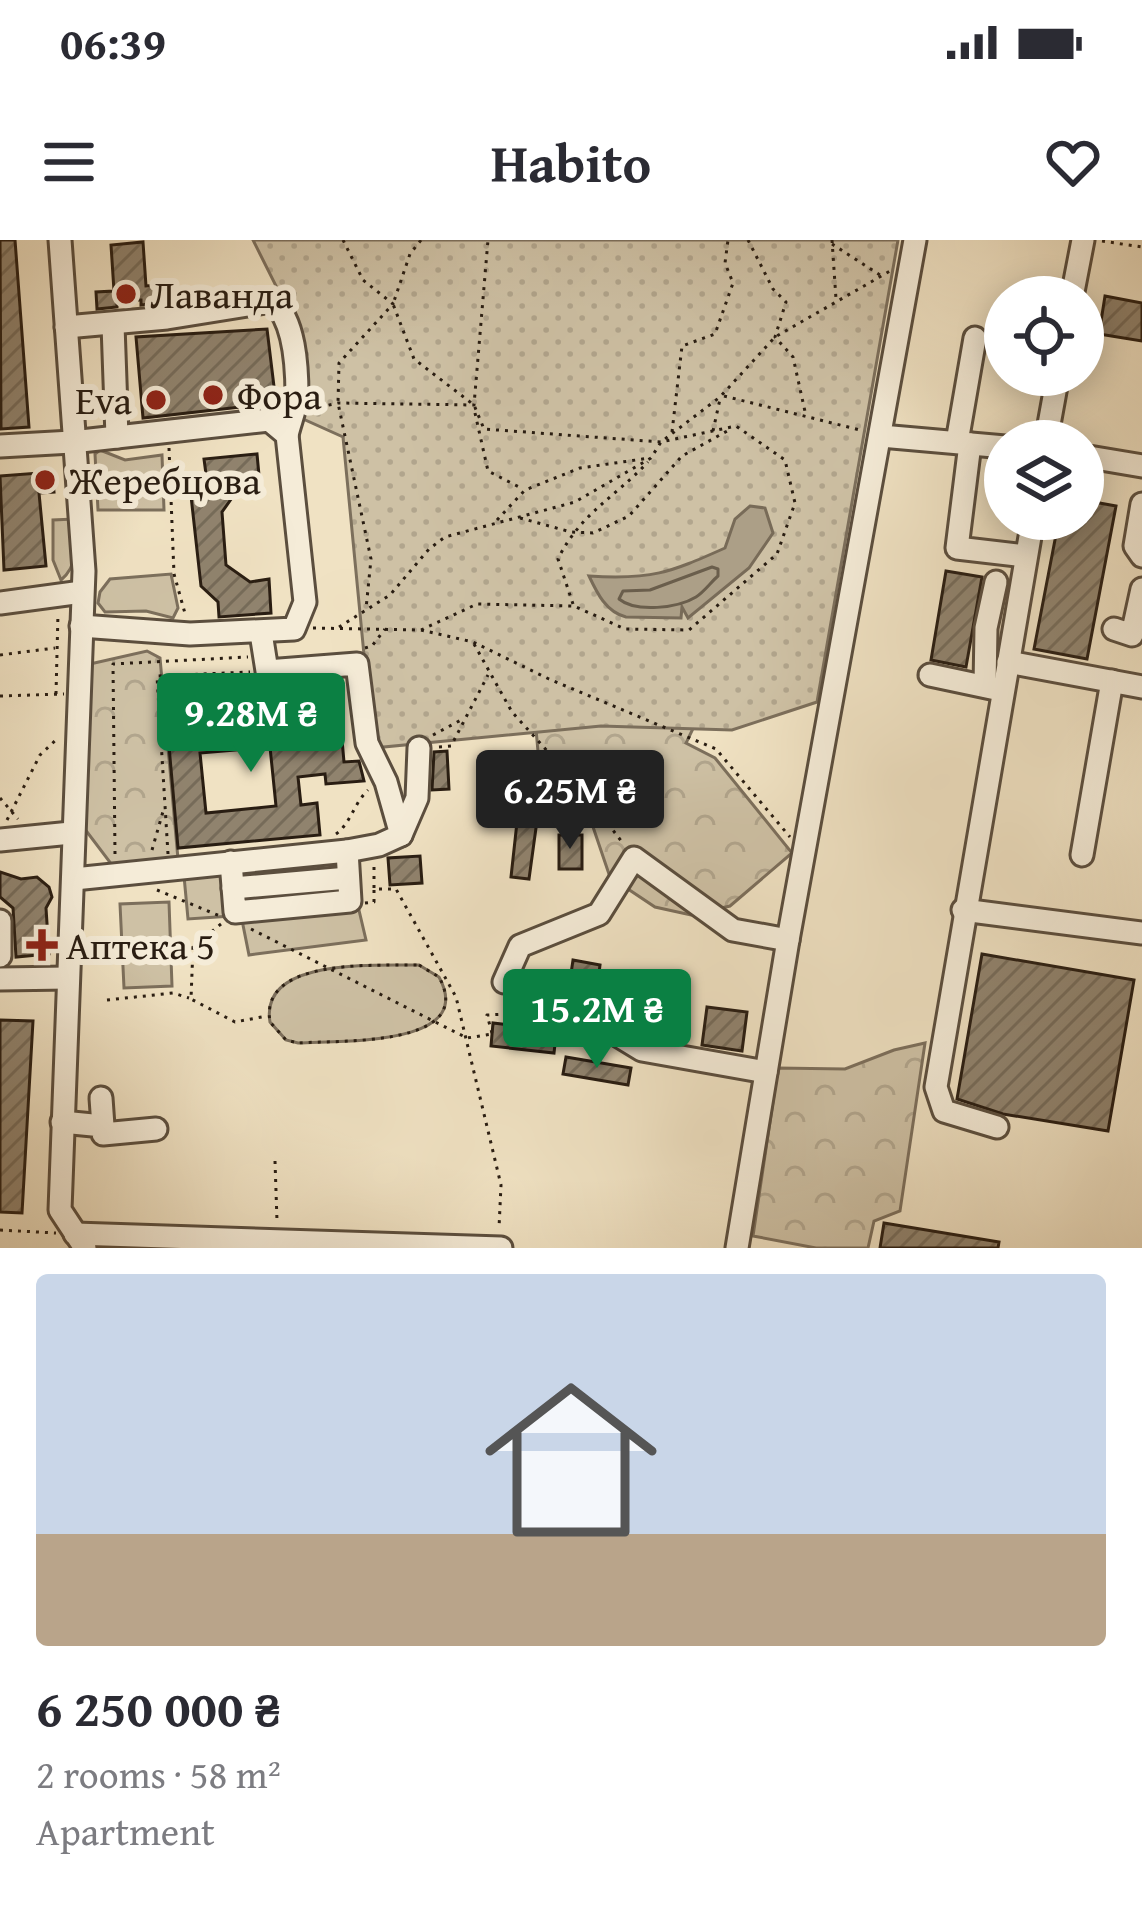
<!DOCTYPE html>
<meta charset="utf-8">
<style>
:root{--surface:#fff;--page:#f7f7f7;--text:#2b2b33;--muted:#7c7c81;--accent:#0b8043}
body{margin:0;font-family:"Gentium Book Plus",serif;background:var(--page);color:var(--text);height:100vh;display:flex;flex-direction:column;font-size:45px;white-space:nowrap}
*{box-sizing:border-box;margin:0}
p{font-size:39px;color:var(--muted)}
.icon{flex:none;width:66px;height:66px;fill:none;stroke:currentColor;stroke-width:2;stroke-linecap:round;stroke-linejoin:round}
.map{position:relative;height:1008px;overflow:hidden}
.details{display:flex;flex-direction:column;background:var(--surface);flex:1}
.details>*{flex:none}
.fabs{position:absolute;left:984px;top:36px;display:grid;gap:24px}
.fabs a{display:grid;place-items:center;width:120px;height:120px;border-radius:50%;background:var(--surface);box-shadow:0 6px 30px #0003;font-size:60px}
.price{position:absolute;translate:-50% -102px;padding:0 27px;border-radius:12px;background:var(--accent);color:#fff;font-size:39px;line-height:78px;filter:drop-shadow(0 3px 6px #0008)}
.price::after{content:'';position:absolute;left:50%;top:72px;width:36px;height:27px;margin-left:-18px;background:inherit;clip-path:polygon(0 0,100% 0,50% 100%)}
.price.selected{background:#222;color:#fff}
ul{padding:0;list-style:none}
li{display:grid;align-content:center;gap:24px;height:636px;padding:0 36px}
li span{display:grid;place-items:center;height:372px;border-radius:12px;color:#555}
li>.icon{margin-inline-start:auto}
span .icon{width:216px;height:216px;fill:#fffc;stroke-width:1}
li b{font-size:51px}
.status{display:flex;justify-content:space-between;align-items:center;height:84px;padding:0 60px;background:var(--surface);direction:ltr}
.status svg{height:33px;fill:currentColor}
header{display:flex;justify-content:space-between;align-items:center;height:156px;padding:0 36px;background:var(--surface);font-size:54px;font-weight:700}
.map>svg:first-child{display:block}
.grass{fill:#cec1a5;stroke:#7c6f5c;stroke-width:3}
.forest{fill:url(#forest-crowns);stroke:#7c6f5c;stroke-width:3}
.park{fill:url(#park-dots);stroke:#7c6f5c;stroke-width:3}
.water{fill:#ac9f87;stroke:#786b58;stroke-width:3}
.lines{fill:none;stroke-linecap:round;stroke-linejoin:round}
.shore{stroke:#6a5e4c;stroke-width:3}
.building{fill:url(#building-hatch);stroke:#291d12;stroke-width:3;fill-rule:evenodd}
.minor-casing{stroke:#5b4e3e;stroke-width:27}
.path{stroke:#291d12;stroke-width:3;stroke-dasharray:3 6;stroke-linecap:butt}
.minor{stroke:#f5ecd8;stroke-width:21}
.poi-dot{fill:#8f2418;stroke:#f5ecd8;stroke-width:4.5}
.labels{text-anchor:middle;stroke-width:12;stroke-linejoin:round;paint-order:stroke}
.poi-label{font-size:39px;fill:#291d12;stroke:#f5ecd8;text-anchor:start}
</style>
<div class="status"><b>06:39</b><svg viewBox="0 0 49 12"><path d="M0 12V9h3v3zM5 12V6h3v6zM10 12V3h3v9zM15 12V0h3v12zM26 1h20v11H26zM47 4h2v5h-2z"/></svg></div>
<header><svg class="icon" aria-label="menu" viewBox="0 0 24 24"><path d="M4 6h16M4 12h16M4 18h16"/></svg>Habito<svg class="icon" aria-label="heart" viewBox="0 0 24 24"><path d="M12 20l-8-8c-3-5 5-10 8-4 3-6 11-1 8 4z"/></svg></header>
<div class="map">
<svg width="1142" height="1008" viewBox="0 0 1142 1008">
<defs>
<pattern id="forest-crowns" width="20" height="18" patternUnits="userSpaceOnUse" patternTransform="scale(3)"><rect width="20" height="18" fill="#cec1a5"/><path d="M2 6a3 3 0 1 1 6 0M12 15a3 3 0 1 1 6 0" fill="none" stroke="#b1a58d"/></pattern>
<pattern id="park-dots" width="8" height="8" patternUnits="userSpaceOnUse" patternTransform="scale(3)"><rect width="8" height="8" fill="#cec1a5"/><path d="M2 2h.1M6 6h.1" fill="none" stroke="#b1a58d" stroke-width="1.8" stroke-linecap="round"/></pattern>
<pattern id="building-hatch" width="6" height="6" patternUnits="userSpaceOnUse" patternTransform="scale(3)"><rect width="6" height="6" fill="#90836e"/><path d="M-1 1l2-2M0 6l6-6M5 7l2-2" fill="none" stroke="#766b59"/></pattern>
</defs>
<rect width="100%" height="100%" fill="#f0e2c3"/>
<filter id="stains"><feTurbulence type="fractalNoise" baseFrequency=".00167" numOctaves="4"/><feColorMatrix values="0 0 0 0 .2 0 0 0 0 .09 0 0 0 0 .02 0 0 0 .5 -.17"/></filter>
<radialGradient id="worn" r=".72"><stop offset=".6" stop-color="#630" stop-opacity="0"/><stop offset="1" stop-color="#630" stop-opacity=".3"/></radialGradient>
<g class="grass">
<path d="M 100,210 L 125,220 L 162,215 L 164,270 L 98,270 L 95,214 Z"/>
<path d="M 74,279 C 76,301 80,324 61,340 L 53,320 L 53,280 Z"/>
<path d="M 171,334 L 178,368 L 173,378 L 146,371 L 105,372 L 98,363 L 100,352 L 110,339 Z"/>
<path d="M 228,631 L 231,676 L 188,679 L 184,636 Z"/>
<path d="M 169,662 L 172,746 L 124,748 L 120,664 Z"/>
<path d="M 358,666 L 366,700 L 249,715 L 241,675 Z"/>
<path d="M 419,725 L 439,737 C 478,808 336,800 298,803 L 286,800 L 270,782 C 259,717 377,726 419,725 Z"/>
</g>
<g class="forest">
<path d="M 147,411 L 160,418 L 178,619 L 112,625 L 81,584 L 90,424 Z"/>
<path d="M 699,476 L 686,503 L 715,518 L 792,613 L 730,666 L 691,675 L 655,667 L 610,637 L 591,581 L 541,545 L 535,478 Z"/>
<path d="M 925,803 L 900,971 L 874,981 L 868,1008 L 816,1008 L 753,996 L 778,828 L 845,829 L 894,810 Z"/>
</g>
<path class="park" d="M 253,0 L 898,0 L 817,462 L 732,490 L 601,486 L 373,508 L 343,197 L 301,178 L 295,67 L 276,46 Z"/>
<path class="water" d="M 750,266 L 765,268 L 773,293 L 749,328 L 688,378 L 682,367 L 681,378 L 626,377 C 606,372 597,353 589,336 C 651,340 669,333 725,308 L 735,279 Z"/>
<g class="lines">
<path class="shore" d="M 712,327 L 718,329 L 718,336 C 711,342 704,352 696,357 C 678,368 636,373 619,359 L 623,351 L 650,350 Z"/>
</g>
<g class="building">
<path d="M 0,0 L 15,0 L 29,187 L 1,189 Z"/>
<path d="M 143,2 L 146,46 L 170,44 L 172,62 L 141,65 L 141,60 L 117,60 L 117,67 L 97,69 L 96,52 L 114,51 L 111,5 Z"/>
<path d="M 1105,56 L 1142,63 L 1142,101 L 1099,94 Z"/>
<path d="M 267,89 L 276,163 L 143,178 L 136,97 Z"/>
<path d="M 257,214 L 260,246 L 239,248 L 222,272 L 226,325 L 250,342 L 269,339 L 271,373 L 219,377 L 218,362 L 201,346 L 191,256 L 206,234 L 204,219 Z"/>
<path d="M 52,232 L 54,252 L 39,253 L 46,326 L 4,330 L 0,236 Z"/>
<path d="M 1083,260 L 1116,266 L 1087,419 L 1034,409 L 1059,279 L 1083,279 Z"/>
<path d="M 946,331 L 982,337 L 966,427 L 931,420 Z"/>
<path d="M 195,458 L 199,492 L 283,485 L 281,471 L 339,466 L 344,522 L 359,521 L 364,541 L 326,544 L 325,534 L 298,537 L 301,565 L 317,563 L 320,595 L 178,608 L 165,461 ZM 270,507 L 276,566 L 206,573 L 200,513 Z"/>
<path d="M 447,511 L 449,549 L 432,550 L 434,512 Z"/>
<path d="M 519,564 L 539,566 L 529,639 L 511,637 Z"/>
<rect x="559" y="595" width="23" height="34"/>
<path d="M 420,616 L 422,643 L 390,645 L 388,618 Z"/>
<path d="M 0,632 L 21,639 L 37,637 L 49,647 L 52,657 L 46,668 L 49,714 L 16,717 L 13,668 L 0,657 Z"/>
<path d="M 982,714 L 1134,740 L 1108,891 L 1003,874 L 957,859 Z"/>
<path d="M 573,720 L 600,725 L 599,733 L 683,748 L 676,787 L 600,770 L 592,772 L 586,783 L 558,778 L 554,813 L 491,806 L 493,783 L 520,786 L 524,756 L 567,761 Z"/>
<path d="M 707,767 L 747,772 L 742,811 L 702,805 Z"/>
<path d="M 0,780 L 33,781 L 22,973 L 0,972 Z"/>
<path d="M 566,817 L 631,828 L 628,845 L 563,834 Z"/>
<path d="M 884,983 L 999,1002 L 998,1008 L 880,1008 Z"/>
</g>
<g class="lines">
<defs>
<g id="minor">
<path d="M 60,0 L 84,331 L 60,970 L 85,1008"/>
<path d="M 1072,57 L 1083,0"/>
<path d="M 113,85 L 117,197"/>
<path d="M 66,87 L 167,78 L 272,61 C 295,80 297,127 297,156 C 296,168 290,182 287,195"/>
<path d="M 881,196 L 1005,207"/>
<path d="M 1046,201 L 1058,135"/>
<path d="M 957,202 L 975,98"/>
<path d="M 970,204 L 957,308 L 1026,316"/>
<path d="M 0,206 L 72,202 L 269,180 L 287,195 L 305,362 L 294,389 L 190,394 L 81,386"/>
<path d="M 1083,216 L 1142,226"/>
<path d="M 1142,264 L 1135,306 L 1142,316"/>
<path d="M 0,363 L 82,352"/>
<path d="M 1114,389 L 1132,395 L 1142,349"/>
<path d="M 1008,422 L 1142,447"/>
<path d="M 930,435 L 996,449"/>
<path d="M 985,446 L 986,388 L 996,342"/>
<path d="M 401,595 L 417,558 L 419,508"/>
<path d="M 0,600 L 71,593"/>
<path d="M 1082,615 L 1112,441"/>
<path d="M 231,622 L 235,672 L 350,661 L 347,611"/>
<path d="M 74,639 L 347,611 L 379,605 L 401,595 L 386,542 L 367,503 L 357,424 L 267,431 L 261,393"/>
<path d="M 233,648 L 348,638"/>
<path d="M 963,670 L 1142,693"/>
<path d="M 0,681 L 0,716"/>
<path d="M 0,739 L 68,738"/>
<path d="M 504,742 L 520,706 L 599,674 L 634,618 L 733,690 L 788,700"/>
<path d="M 601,785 L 642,810 L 766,832"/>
<path d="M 101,858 L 103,886"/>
<path d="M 62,882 L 103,886 L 103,894 L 156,889"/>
<path d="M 997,887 L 944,871 L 936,847 L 1033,279"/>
<path d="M 75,994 L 501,1008"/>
<path d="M 737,1008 L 788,700 L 915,0"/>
</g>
</defs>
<use href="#minor" class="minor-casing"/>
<g class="path">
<path d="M 343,0 L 363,40 L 393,64 L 339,123 L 338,163 L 371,319 L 366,369"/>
<path d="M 748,0 L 773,49 L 786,62 L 775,97 L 793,117 L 806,176"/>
<path d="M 832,0 L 836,59"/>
<path d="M 1102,1 L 1142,7"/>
<path d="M 832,4 L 880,35"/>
<path d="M 724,156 L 860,190"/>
<path d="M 311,169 L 338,163 L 474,165 L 488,0"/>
<path d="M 475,173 L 488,231 L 523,249"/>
<path d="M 713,191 L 720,159"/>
<path d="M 672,192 L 682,106 L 715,94 L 733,43 L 725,23 L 728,0"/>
<path d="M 169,208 L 174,334 L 186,377"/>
<path d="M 520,278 L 571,292 L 593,293 L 629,276 L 682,216 L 729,190"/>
<path d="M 497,280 L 525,250 L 580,228 L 650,218"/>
<path d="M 573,364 L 558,319 C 580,274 614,258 648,222"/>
<path d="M 339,387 L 390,355 L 429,309 L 445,297 L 575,262 L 651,218 L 661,202 L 720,157 L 775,97 L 890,31"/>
<path d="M 313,388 L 421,390 L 473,402 L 549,439 L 716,509 L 790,597"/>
<path d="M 421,390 L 477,364 L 574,366 L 625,389 L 689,390 L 777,314 L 795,263 L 785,220 L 736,186 L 661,202 L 484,189 L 474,165 L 414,119 L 393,64 L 410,14 L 421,0"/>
<path d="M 474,404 L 512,472 L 579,546 L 622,602"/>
<path d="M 365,408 L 372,406 L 385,389"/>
<path d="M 0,415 L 55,408"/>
<path d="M 56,454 L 58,373"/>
<path d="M 0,456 L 64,454"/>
<path d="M 261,460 L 341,451"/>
<path d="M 261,486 L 262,446"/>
<path d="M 433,495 L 461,480"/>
<path d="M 439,507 L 451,506 L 488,435"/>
<path d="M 0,558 L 18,579"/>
<path d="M 7,580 L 40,515 L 58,498"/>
<path d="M 336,594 C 351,583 354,563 368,550"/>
<path d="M 152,610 L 164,568"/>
<path d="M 115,614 L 113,424 L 248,417"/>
<path d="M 168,614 L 157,436 L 250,432"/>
<path d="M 374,627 L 374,649 L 396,649 L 456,757 L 501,945 L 499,988"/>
<path d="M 157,650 L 220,676"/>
<path d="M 365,663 L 374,662 L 374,650"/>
<path d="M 221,684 L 193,707 L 191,759 L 235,782 L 267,776"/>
<path d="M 251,689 L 467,798 L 492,794"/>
<path d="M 419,725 L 439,737 C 478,808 336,800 298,803 L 286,800 L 270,782 C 259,717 377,726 419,725 Z"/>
<path d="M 107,760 L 173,753 L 189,758"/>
<path d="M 492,793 L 487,775 L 507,774 L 506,762"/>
<path d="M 275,921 L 277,981"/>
<path d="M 0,990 L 56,993"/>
</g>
<use href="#minor" class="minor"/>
</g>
<g class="poi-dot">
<circle cx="126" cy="54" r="12"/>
<circle cx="213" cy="155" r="12"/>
<circle cx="156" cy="160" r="12"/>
<circle cx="45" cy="240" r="12"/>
<path d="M36 687h12v12h12v12h-12v12h-12v-12h-12v-12h12z"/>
</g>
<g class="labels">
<g class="poi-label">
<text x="150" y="68">Лаванда</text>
<text x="237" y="169">Фора</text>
<text x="132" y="174" text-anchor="end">Eva</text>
<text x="69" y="254">Жеребцова</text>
<text x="66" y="719">Аптека 5</text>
</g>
</g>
<rect width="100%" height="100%" filter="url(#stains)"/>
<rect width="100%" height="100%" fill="url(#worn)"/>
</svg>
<div class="fabs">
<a><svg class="icon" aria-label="locate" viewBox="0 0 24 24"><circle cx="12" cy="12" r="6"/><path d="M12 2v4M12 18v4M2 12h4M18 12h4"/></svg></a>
<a><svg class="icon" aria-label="layers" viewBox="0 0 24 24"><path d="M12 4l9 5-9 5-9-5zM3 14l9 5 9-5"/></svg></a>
</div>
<b class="price" style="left:251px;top:535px">9.28M ₴</b>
<b class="price selected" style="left:570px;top:612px">6.25M ₴</b>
<b class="price" style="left:597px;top:831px">15.2M ₴</b>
</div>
<section class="details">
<ul>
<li><span style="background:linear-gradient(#c9d6e8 70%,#b9a48a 0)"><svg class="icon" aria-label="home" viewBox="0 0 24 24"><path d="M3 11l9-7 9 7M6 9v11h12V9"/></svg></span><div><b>6 250 000 ₴</b><p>2 rooms · 58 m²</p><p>Apartment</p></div></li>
</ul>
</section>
